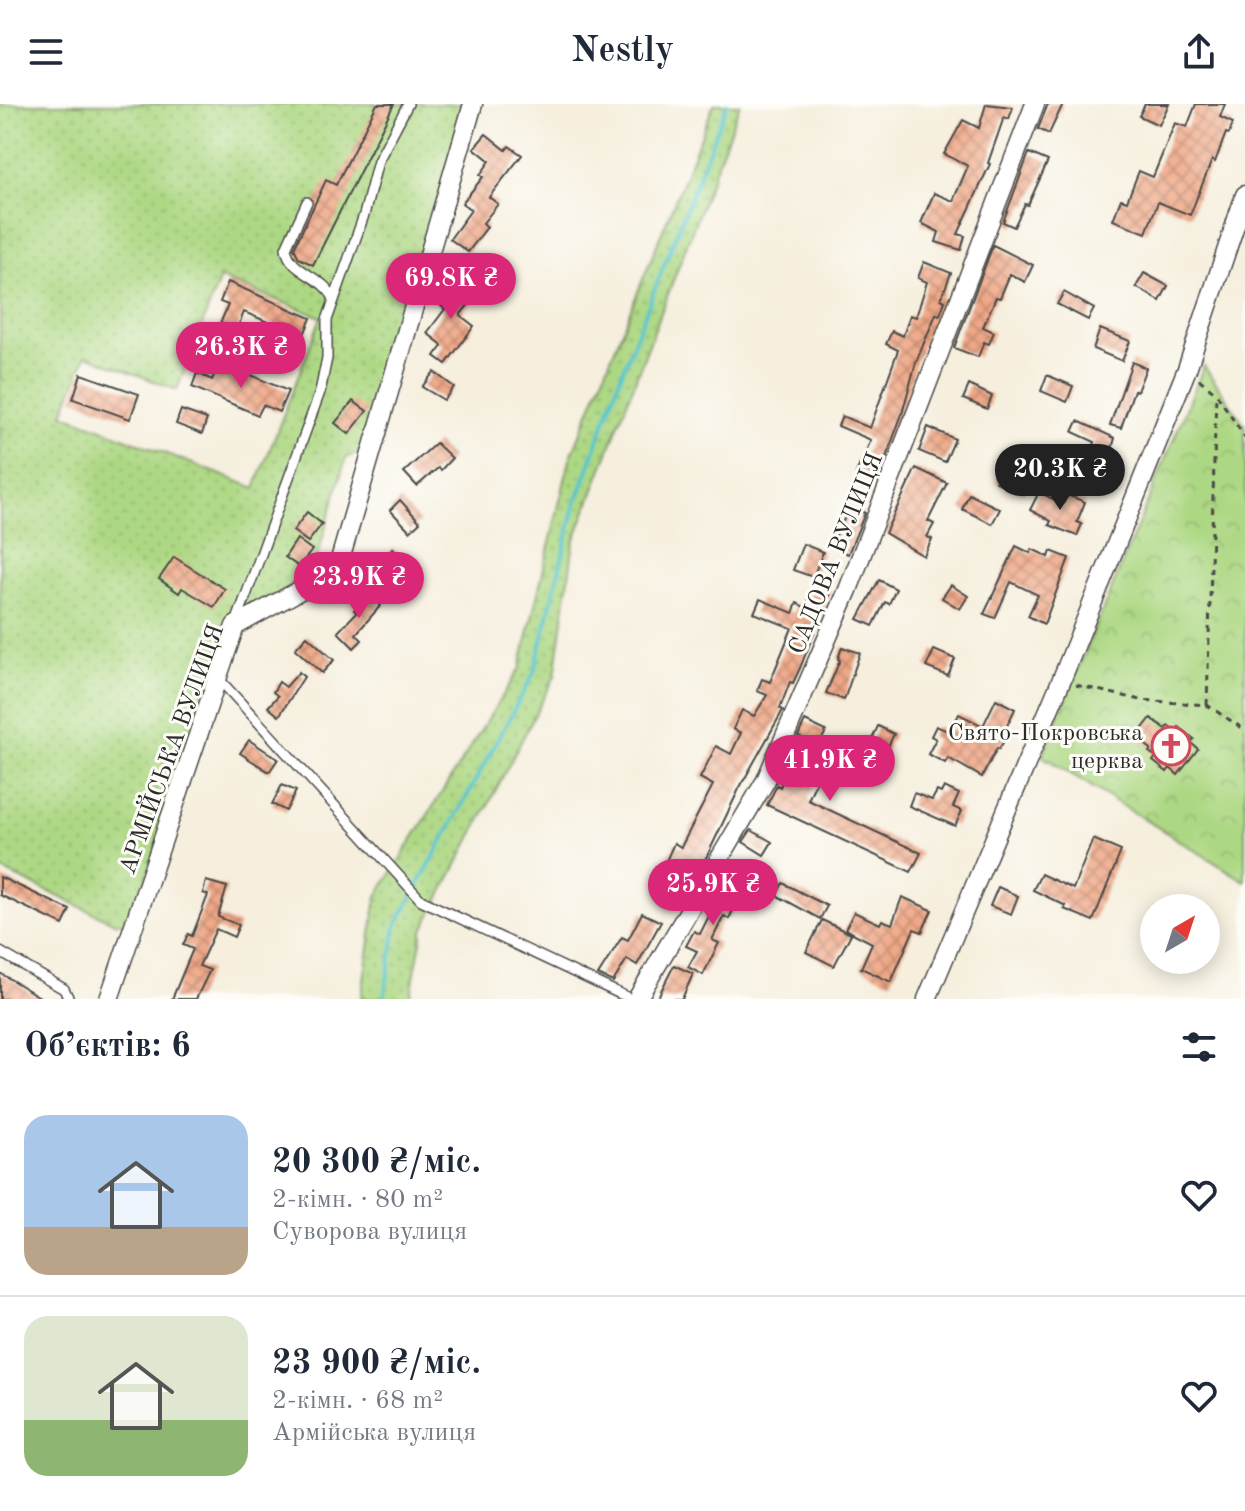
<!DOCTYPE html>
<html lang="uk">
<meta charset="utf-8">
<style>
:root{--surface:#fff;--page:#f2f2f3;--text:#1f2937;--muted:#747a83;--line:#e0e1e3;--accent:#db2777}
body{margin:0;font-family:"Old Standard TT",serif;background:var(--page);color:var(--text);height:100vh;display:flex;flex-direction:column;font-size:30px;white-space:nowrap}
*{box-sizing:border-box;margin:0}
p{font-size:26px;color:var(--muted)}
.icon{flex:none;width:44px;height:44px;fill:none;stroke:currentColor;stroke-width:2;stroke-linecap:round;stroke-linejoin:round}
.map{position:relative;height:895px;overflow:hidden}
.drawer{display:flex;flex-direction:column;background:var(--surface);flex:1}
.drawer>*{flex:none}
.needle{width:52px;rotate:39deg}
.controls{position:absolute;left:1140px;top:790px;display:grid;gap:16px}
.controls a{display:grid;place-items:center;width:80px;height:80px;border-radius:50%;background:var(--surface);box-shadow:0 4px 20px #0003;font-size:40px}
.price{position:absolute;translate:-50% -68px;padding:0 18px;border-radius:28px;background:var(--accent);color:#fff;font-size:26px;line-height:52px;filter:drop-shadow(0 2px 4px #0008)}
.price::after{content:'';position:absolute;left:50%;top:48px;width:24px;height:18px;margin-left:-12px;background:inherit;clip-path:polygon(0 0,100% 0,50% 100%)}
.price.on{background:#222;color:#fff}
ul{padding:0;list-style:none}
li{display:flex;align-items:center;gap:24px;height:200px;padding:0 24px}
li+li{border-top:2px solid var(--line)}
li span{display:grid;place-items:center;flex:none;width:224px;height:160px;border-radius:24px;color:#555}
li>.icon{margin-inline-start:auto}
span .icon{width:96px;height:96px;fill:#fffc;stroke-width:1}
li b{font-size:34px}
h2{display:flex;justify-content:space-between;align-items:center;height:96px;padding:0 24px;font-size:34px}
header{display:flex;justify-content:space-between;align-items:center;height:104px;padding:0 24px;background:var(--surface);font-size:36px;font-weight:600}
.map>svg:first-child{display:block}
.grass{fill:url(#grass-dots);stroke:#6c8257;stroke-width:2;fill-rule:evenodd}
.park{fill:url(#park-crowns);stroke:#6c8257;stroke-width:2}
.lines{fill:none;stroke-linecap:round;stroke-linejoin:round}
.stream{stroke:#57c5cc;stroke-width:4}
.building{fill:url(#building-cross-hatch)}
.service-casing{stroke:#494846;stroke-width:12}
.minor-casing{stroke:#494846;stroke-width:21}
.path{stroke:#494846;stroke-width:3;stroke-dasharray:6 6;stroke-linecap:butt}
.service{stroke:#fff;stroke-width:9}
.minor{stroke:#fff;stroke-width:18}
.labels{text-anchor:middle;stroke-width:6;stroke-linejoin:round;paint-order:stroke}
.street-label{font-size:24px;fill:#2b2b2b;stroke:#fdfcf7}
.poi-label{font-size:24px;fill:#2b2b2b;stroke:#fdfcf7;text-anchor:end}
</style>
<header><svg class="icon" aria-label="menu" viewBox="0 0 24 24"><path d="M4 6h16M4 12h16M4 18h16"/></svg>Nestly<svg class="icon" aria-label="share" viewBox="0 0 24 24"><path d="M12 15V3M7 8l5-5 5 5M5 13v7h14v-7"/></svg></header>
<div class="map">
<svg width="1245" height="895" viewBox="0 0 1245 895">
<defs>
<pattern id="grass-dots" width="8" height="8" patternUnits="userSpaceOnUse" patternTransform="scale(2)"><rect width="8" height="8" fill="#add883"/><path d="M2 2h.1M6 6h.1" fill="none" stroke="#95ba71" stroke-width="1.8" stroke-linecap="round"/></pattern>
<pattern id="park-crowns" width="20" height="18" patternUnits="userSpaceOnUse" patternTransform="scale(2)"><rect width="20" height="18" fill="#add883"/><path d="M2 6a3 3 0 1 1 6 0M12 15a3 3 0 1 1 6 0" fill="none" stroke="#95ba71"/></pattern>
<pattern id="building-cross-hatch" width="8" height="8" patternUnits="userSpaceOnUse" patternTransform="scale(2)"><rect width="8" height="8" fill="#f0a887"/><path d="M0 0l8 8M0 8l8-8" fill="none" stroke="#c3896f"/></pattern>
</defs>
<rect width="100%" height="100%" fill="#fdfcf7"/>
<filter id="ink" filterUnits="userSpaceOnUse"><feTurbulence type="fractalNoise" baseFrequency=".0125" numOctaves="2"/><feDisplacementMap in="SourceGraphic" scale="16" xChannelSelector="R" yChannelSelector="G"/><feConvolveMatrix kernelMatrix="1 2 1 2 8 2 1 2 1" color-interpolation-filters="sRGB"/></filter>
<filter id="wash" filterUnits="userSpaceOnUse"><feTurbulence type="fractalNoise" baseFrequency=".006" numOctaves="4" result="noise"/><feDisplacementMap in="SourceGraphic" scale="32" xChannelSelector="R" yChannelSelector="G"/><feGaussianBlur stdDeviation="1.8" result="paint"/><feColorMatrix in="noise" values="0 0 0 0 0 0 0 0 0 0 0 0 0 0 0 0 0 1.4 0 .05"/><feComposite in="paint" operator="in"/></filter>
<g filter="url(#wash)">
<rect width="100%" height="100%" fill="#f6efde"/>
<g class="grass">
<path d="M 0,0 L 469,0 L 369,345 L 346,354 L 311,474 L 253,502 L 235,503 L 131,819 L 115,819 L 0,765 ZM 220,174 L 321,213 L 255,384 L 63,310 L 86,251 L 177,286 Z"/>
<path d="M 714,0 L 740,0 L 574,438 L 555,572 L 423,826 L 410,895 L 361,895 L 377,792 L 520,564 L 570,355 Z"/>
</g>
<path class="park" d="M 1204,262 L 1245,321 L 1245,777 L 1042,652 Z"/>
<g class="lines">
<path class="stream" d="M 384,895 L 396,822 L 534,569 L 574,405 L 620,274 L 727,0"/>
</g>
<g id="blocks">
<g class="building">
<path d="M 377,0 L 394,0 L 313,161 L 299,154 L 294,144 L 326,76 L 336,81 Z"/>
<path d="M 986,0 L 1013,3 L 1009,15 L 1004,13 L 988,59 L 990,60 L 958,130 L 965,132 L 961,146 L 936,138 L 939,128 L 921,119 L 934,89 L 953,97 L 968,62 L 944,50 L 963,16 L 979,24 Z"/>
<path d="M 1048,0 L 1063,0 L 1049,30 L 1038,25 Z"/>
<path d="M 1145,0 L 1169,0 L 1159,21 L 1139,12 Z"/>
<path d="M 1196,0 L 1225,0 L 1220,13 L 1233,19 L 1229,30 L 1226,29 L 1215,58 L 1212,56 L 1190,111 L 1158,98 L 1146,129 L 1113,116 L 1121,95 L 1127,97 L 1139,67 L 1153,73 L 1175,19 L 1187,23 Z"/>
<path d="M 486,30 L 506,46 L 509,42 L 522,51 L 489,93 L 498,100 L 483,119 L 487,123 L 468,148 L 450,135 L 471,106 L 462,99 L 483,73 L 480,71 L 490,57 L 474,44 Z"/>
<path d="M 1029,49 L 1048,57 L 1028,101 L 1025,100 L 1014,123 L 1003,118 Z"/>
<path d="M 993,141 L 1033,161 L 1025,178 L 1010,170 L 1000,194 L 996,193 L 983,223 L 994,228 L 989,240 L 984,238 L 978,253 L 954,244 Z"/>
<path d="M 454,152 L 470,165 L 458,181 L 441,168 Z"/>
<path d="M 924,158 L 951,169 L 941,195 L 945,197 L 940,211 L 936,210 L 916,258 L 902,310 L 877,378 L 856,369 L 871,336 L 838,322 L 842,312 L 870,324 L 898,246 L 886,240 L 892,227 L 903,232 L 910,211 L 916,213 L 927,178 L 918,174 Z"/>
<path d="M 1144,169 L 1168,182 L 1160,197 L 1136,183 Z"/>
<path d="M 450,176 L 474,194 L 460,211 L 474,222 L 446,260 L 435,252 L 442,242 L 441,240 L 427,229 L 445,205 L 434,196 Z"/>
<path d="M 228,178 L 311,214 L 303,233 L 244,208 L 225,253 L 209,246 L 228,201 L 220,198 Z"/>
<path d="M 1064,188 L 1094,205 L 1088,216 L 1057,200 Z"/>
<path d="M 1100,225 L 1130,237 L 1122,257 L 1093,245 Z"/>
<path d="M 220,258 L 288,287 L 279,308 L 263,301 L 258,311 L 192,283 L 197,269 L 212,276 Z"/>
<path d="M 1132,258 L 1146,264 L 1137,287 L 1134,286 L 1121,324 L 1110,321 Z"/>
<path d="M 434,268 L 454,283 L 444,296 L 422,283 Z"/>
<path d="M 81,270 L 139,290 L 130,315 L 73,295 Z"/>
<path d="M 1047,271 L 1073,282 L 1067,298 L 1041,287 Z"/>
<path d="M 969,281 L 992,292 L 987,305 L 963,295 Z"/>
<path d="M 353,297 L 367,307 L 349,330 L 335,319 Z"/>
<path d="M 181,306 L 207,315 L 202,330 L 176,320 Z"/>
<path d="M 1078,317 L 1115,334 L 1104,372 L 1087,367 L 1095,338 L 1073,328 Z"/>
<path d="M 928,323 L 955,335 L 945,358 L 919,347 Z"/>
<path d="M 436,339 L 452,354 L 441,366 L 438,364 L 417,382 L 404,368 Z"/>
<path d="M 1039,346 L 1072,361 L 1067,372 L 1035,355 Z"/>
<path d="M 916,364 L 947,379 L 928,417 L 934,420 L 927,433 L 932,435 L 924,452 L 885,429 Z"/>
<path d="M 1000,365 L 1029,376 L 1024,389 L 996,378 Z"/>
<path d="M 1039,388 L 1063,400 L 1067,391 L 1085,398 L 1077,418 L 1082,420 L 1077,432 L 1049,421 L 1051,417 L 1030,406 Z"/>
<path d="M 969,390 L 1000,405 L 992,420 L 962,405 Z"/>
<path d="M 400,396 L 420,418 L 410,427 L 390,406 Z"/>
<path d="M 850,403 L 865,409 L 848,450 L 830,443 Z"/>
<path d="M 307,408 L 322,420 L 308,438 L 293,427 Z"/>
<path d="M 297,435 L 312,446 L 299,463 L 285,453 Z"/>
<path d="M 803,440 L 823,448 L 813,473 L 793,466 Z"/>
<path d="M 1016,442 L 1030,449 L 1032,445 L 1049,453 L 1051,447 L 1069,454 L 1044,520 L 1028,512 L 1038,491 L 1011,478 L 995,514 L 984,510 Z"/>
<path d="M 393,444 L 413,465 L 401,476 L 381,456 Z"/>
<path d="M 174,453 L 225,485 L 214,503 L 182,484 L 179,489 L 159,475 Z"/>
<path d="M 879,476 L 896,485 L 889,500 L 885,498 L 873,522 L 858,515 Z"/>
<path d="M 813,481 L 831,486 L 800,564 L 793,579 L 790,578 L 780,604 L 783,606 L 739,685 L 708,750 L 680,799 L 657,788 L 671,760 L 666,757 L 674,739 L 681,743 L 713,681 L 700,674 L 716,642 L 731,650 L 741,629 L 733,625 L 742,606 L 754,612 L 767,591 L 757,587 L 762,575 L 770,578 L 792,524 L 754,509 L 760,495 L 793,509 L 797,499 L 806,504 Z"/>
<path d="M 951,481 L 968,492 L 960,505 L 942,494 Z"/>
<path d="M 368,490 L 381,501 L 356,530 L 362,536 L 354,544 L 338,528 L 357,508 L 354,506 Z"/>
<path d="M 307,532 L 334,556 L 322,569 L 295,545 Z"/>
<path d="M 842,543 L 860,549 L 844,596 L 826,589 L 840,556 L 838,555 Z"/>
<path d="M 934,546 L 955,555 L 948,572 L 926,563 Z"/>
<path d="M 299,568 L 304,573 L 279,612 L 268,603 L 278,592 L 273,588 L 279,578 L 286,583 Z"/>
<path d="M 996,595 L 1015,605 L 1002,632 L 1006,634 L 999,645 L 997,644 L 982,673 L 948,654 L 945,659 L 928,650 L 936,635 L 931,632 L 936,622 L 950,628 L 959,610 L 983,622 Z"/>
<path d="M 1151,614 L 1166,625 L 1169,622 L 1176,627 L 1179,623 L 1194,635 L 1191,639 L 1198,645 L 1178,671 L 1170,664 L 1167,668 L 1153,657 L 1156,653 L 1149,648 L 1151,645 L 1136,633 Z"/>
<path d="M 805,617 L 826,627 L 816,648 L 852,664 L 846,675 L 822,664 L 808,696 L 921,749 L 911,768 L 767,701 L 777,681 L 780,683 L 802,634 L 798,632 Z"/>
<path d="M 878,622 L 894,630 L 885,649 L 869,642 Z"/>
<path d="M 249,636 L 278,655 L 269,668 L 240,649 Z"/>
<path d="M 282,681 L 296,687 L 286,707 L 272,700 Z"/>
<path d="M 944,683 L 959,690 L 953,703 L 962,707 L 955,722 L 909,702 L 914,689 L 932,696 L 937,687 L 941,689 Z"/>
<path d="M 751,726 L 772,738 L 764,751 L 743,738 Z"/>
<path d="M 1093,735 L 1121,747 L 1093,817 L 1064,805 L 1066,802 L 1033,786 L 1041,770 L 1073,785 Z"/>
<path d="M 0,773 L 70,806 L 63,821 L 0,791 Z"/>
<path d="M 728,774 L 744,781 L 729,815 L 724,812 L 712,836 L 719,839 L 703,871 L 688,863 L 697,847 L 686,842 L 694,827 L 700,830 Z"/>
<path d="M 206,777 L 227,783 L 218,813 L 239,821 L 234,833 L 216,825 L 199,862 L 210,866 L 196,895 L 172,895 L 193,845 L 183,841 L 188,830 L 192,832 L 208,791 L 203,789 Z"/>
<path d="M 783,779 L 827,802 L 820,815 L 776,791 Z"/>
<path d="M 998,783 L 1018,792 L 1011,810 L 990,802 Z"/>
<path d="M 902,793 L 932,806 L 922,828 L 914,825 L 891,878 L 861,864 L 872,839 L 845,825 L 854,808 L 880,820 L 882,816 L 892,820 Z"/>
<path d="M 642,809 L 661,818 L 637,861 L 627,855 L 613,878 L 598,871 L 622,833 L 628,836 Z"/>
<path d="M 822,816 L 851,830 L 834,862 L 806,848 Z"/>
<path d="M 674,861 L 693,870 L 682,895 L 657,895 Z"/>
<path d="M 0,869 L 43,895 L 0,895 Z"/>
</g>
</g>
</g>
<g filter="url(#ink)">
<use href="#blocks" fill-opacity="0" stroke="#494846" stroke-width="2"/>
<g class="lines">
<defs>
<g id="service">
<path d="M 307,98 L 286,144 C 290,170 323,171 334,195"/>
<path d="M 236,519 L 320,288 L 327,254 L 327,216 L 364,111 L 378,57 L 408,0"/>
<path d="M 218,574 L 421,796 L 631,895"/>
<path d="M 0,848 L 64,885 L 69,895"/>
</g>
<g id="minor">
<path d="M 109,895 L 235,522 L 337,466 L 473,0"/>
<path d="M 637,895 L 766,676 L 848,486 L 1035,0"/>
<path d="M 927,895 L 1061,577 L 1187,265 L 1245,91"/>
</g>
</defs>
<use href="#service" class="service-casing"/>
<use href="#minor" class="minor-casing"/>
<g class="path">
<path d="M 1199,275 L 1216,289 L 1245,334"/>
<path d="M 1076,581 L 1141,596 L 1207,601 L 1245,626"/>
<path d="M 1207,601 L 1216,289"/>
</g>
<use href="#service" class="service"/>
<use href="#minor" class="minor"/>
</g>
</g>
<defs>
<symbol id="church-ring" viewBox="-11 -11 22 22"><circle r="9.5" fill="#fdfcf7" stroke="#d1495b" stroke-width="1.5"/><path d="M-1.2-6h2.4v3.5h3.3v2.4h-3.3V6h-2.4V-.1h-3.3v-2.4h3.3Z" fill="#d1495b"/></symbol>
</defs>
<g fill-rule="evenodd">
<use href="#church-ring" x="1149" y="620" width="44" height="44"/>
</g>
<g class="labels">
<g class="street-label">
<text transform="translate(835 449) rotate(-68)" y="8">САДОВА ВУЛИЦЯ</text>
<text transform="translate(171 645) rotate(-70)" y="8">АРМІЙСЬКА ВУЛИЦЯ</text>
</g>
<g class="poi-label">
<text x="1143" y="636">Свято-Покровська<tspan x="1143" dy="28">церква</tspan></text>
</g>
</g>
</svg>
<div class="controls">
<a><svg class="needle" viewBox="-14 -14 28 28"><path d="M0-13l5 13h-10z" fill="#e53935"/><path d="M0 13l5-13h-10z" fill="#747a83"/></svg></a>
</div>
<b class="price" style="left:451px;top:217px">69.8K ₴</b>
<b class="price" style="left:241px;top:286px">26.3K ₴</b>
<b class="price on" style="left:1060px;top:408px">20.3K ₴</b>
<b class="price" style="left:359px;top:516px">23.9K ₴</b>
<b class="price" style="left:830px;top:699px">41.9K ₴</b>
<b class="price" style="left:713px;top:823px">25.9K ₴</b>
</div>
<section class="drawer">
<h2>Об’єктів: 6<svg class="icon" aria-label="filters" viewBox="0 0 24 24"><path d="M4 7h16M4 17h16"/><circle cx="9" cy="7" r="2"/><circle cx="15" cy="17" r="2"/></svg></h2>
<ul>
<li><span style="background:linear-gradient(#a9c7e8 70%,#b9a48a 0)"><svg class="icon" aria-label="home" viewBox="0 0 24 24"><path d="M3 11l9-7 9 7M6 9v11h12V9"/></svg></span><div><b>20 300 ₴/міс.</b><p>2-кімн. · 80 m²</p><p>Суворова вулиця</p></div><svg class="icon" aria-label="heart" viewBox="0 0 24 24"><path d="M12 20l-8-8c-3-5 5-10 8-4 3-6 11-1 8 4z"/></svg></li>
<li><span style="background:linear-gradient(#dfe7d0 65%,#8fb573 0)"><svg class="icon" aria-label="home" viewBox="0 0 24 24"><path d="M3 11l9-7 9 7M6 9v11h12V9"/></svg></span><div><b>23 900 ₴/міс.</b><p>2-кімн. · 68 m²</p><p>Армійська вулиця</p></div><svg class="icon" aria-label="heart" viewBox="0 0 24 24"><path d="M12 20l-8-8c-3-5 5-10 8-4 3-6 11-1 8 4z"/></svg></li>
</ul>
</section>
